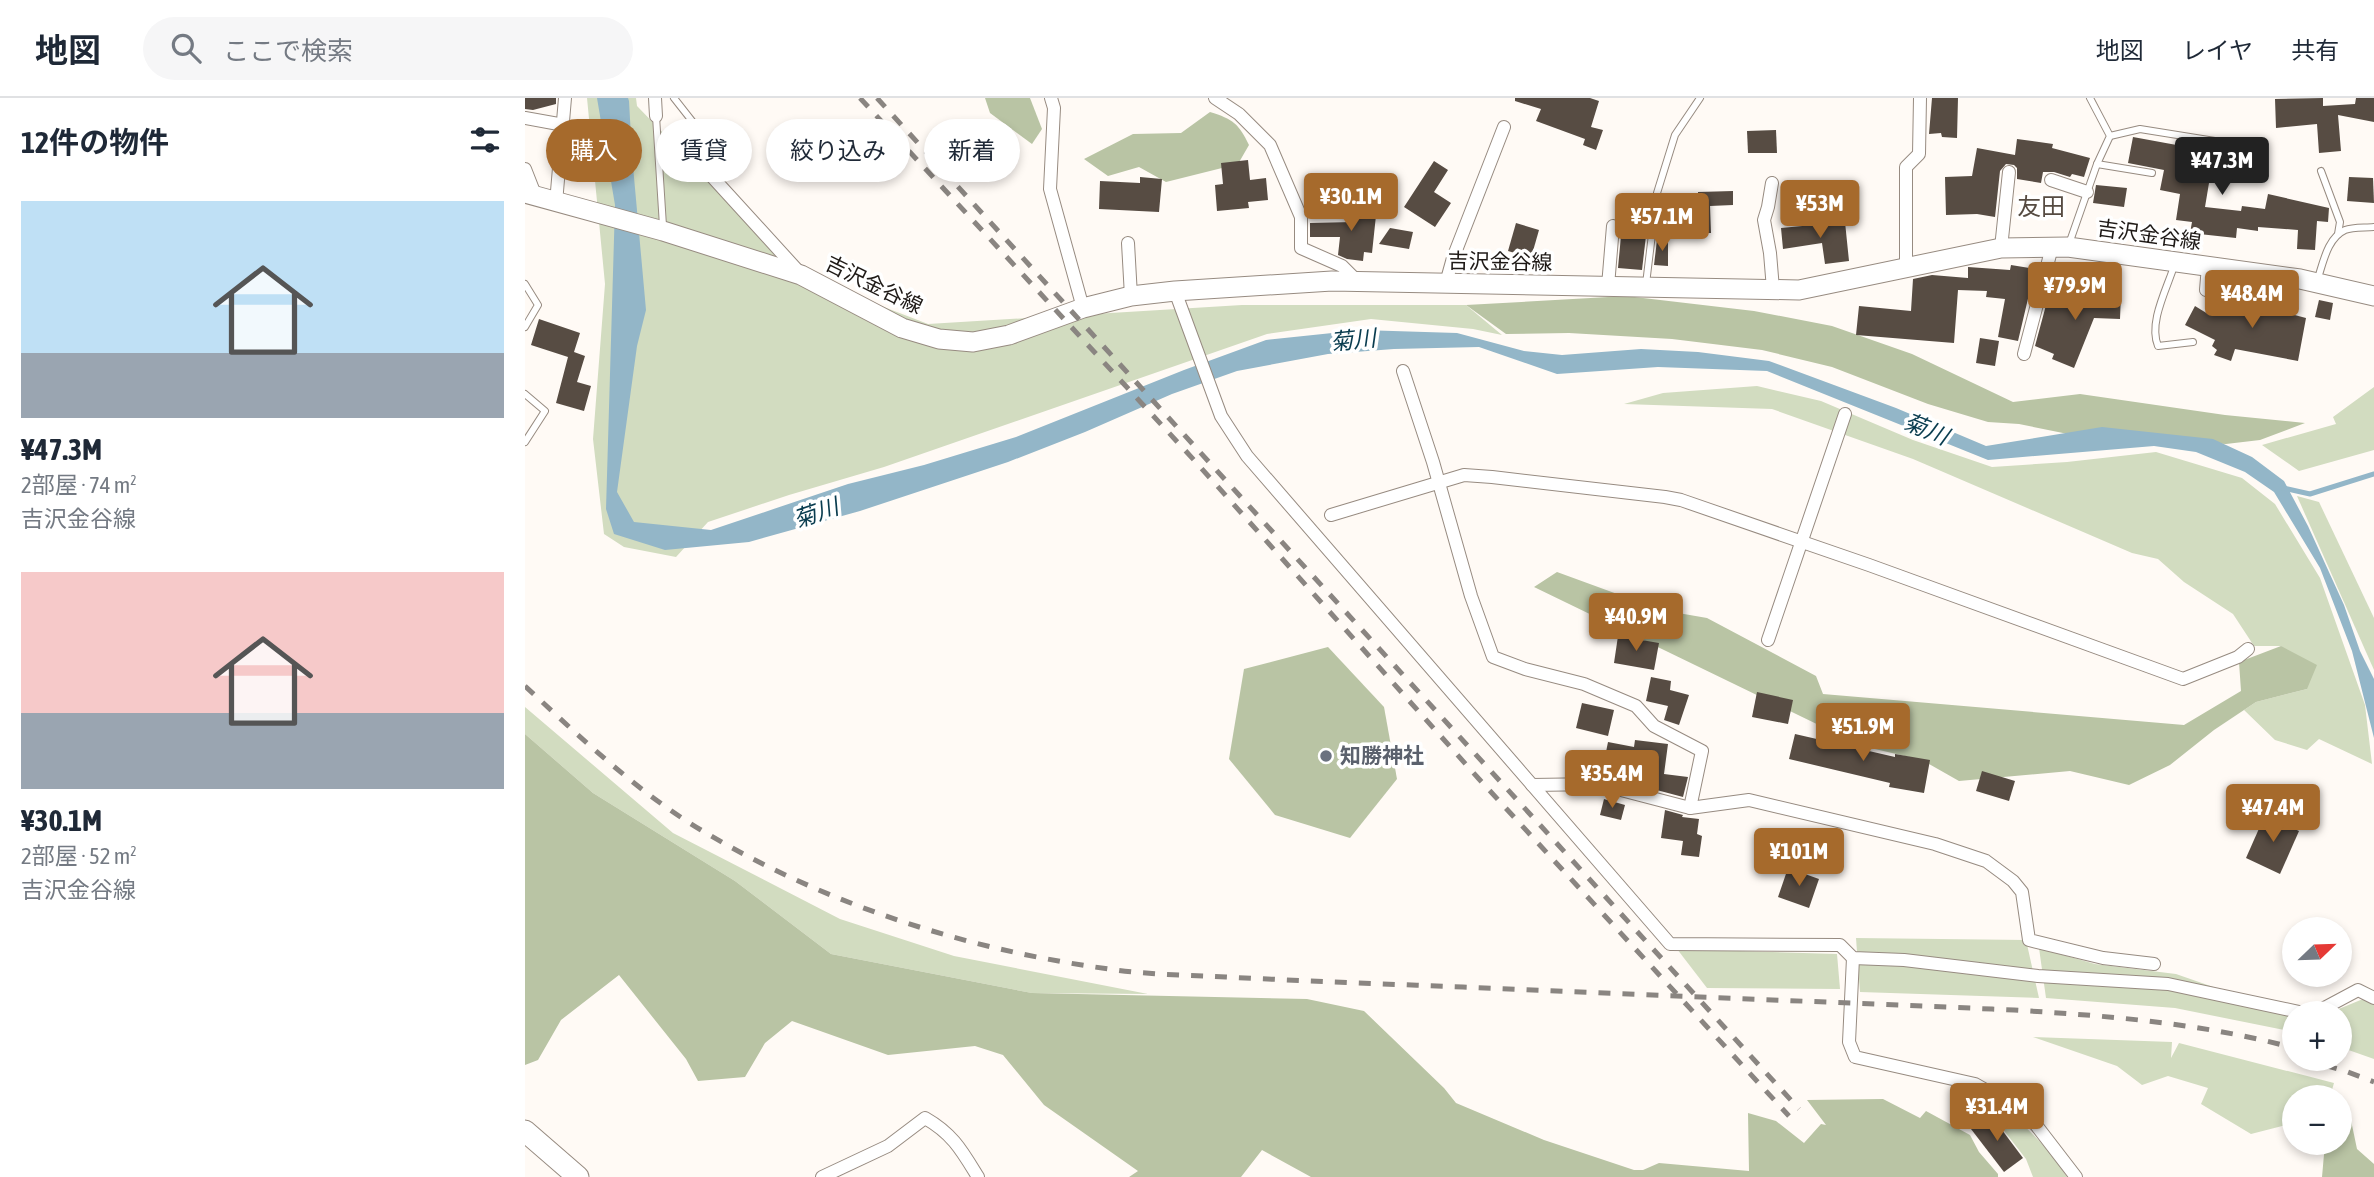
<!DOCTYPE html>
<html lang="ja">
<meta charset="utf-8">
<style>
:root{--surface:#fff;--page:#f6f6f7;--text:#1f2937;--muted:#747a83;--line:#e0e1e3;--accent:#a66a2c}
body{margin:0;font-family:"Asap Condensed","Noto Sans JP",sans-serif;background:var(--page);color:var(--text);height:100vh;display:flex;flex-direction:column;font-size:26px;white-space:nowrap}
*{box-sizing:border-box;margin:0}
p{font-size:23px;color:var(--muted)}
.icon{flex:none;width:38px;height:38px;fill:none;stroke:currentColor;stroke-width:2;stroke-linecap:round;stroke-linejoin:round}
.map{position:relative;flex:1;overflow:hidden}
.side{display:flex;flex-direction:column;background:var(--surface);width:525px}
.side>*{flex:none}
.banner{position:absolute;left:21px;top:21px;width:665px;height:63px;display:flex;gap:14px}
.needle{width:46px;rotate:67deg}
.buttons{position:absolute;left:1757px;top:819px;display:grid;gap:14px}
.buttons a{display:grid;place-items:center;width:70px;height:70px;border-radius:50%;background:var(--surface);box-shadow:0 4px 10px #0003;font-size:35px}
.price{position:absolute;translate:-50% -60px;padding:0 16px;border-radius:7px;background:var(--accent);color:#fff;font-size:23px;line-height:46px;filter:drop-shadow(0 2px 4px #0008)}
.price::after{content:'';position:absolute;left:50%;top:42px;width:21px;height:16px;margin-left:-10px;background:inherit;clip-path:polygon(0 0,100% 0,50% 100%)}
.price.active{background:#222;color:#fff}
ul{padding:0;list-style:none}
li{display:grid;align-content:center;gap:14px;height:371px;padding:0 21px}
li span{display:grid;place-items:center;height:217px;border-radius:0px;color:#555}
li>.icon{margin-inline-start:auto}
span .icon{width:126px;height:126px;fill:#fffc;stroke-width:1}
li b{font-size:30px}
h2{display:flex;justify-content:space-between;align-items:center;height:84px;padding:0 21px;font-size:30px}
.pill{padding:0 24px;border-radius:32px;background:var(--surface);box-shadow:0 4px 10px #0003;font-size:24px;line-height:63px}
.pill.active{background:var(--accent);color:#fff}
header{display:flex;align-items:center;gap:42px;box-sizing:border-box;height:98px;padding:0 35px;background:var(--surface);border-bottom:2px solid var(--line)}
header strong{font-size:33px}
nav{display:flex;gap:38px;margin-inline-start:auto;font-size:24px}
.search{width:490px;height:63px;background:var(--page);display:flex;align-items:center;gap:18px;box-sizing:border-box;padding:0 24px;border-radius:38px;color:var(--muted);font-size:26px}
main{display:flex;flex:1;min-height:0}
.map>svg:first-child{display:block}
.green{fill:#d2dcc0}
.forest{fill:#b9c4a4}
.water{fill:#93b6c8}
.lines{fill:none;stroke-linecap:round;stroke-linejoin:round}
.stream{stroke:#93b6c8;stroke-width:5}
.building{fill:#574c43}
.service-casing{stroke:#978b81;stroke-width:8}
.minor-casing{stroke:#978b81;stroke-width:14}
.secondary-casing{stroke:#978b81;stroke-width:21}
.primary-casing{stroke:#978b81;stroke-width:23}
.service{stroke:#fff;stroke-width:6}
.minor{stroke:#fff;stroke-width:12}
.secondary{stroke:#fff;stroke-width:19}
.primary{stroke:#fff;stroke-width:21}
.rail{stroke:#8a8581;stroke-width:5;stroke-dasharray:12 12;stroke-linecap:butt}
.worship-dot{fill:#6b7280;stroke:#fff;stroke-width:2.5}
.labels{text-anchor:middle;stroke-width:7;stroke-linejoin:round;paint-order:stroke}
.street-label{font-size:21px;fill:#1e1916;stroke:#fff}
.worship-label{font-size:21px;font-weight:bold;fill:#5b616d;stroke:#fff;text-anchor:start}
.water-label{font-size:23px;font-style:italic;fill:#093c4f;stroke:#fff}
.quarter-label{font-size:24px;fill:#564b42;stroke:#fff}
</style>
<header>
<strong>地図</strong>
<div class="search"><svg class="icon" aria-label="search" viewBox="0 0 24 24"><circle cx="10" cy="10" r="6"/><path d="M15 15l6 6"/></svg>ここで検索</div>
<nav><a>地図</a><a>レイヤ</a><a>共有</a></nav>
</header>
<main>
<section class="side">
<h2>12件の物件<svg class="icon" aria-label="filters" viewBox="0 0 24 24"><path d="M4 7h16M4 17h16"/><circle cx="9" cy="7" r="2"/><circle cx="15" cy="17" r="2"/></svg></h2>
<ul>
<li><span style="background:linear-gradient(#bfe0f5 70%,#9aa5b1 0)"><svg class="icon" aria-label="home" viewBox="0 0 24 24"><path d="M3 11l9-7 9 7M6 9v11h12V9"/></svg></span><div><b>¥47.3M</b><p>2部屋 · 74 m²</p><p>吉沢金谷線</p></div></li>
<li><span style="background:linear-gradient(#f6c9c9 65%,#9aa5b1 0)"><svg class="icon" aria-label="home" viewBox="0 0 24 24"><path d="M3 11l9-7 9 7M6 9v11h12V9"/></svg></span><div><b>¥30.1M</b><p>2部屋 · 52 m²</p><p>吉沢金谷線</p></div></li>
</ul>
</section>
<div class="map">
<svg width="1849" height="1079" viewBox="0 0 1849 1079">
<rect width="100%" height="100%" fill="#fffaf5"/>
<g class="green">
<path d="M 62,0 L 111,0 L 112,8 L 276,177 L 403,226 L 717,207 L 941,207 L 977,237 L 948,231 L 846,221 L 742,236 L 359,369 L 264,397 L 183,424 L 151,459 L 99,449 L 79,436 L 68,341 L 80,186 Z"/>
<path d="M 1232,288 L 1296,303 L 1388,342 L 1467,369 L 1542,364 L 1631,354 L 1717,380 L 1750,406 L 1795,480 L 1840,607 L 1847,666 L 1794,641 L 1782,652 L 1750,642 L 1719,612 L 1731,604 L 1782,591 L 1756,548 L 1729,548 L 1708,516 L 1659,484 L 1633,461 L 1607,455 L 1388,361 L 1247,311 L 1099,306 L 1138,295 Z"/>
<path d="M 1849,289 L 1849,352 L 1774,373 L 1737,347 L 1811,326 L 1808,319 Z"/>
<path d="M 1772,398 L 1794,404 L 1849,520 L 1849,572 Z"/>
<path d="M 0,609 L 148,735 L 315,821 L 429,858 L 623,896 L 507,895 L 306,856 L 210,783 L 68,695 L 0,636 Z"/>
<path d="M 1331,840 L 1501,842 L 1514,900 L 1335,894 Z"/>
<path d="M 1514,850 L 1570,866 L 1651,876 L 1769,917 L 1769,934 L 1650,910 L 1521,900 Z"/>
<path d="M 1152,851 L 1312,856 L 1315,891 L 1182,890 Z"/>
<path d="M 1838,901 L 1849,906 L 1849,961 L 1815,949 L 1815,915 L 1804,915 Z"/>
<path d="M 1508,939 L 1647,944 L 1646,960 L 1654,945 L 1809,985 L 1805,999 L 1769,999 L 1769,1025 L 1726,1036 L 1676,1006 L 1683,990 L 1643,978 L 1617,987 L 1592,968 Z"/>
<path d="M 1449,994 L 1479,1007 L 1527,1056 L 1542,1079 L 1508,1079 L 1501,1061 Z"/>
</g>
<g class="forest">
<path d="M 460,0 L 505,0 L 517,31 L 507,46 L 465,15 Z"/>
<path d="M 685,14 C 708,21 714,26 724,47 L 713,66 L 641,84 L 614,69 L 583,78 L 559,61 L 608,36 L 656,35 Z"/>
<path d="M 1101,198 L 1229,213 L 1307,228 L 1387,256 L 1488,304 L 1555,296 L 1700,317 L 1780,325 L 1735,342 L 1701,346 L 1606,342 L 1538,335 L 1494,326 L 1463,324 L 1403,306 L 1307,269 L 1237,252 L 1147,241 L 1044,235 L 981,236 L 941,207 Z"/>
<path d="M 1032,474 L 1136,512 L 1182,520 L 1291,578 L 1298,596 L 1659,627 L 1716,593 L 1714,564 L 1756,548 L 1792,567 L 1782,591 L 1731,604 L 1689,632 L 1645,667 L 1604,687 L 1545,673 L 1434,683 L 1397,662 L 1337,648 L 1009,489 Z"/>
<path d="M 803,549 L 859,609 L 872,681 L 825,740 L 750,717 L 704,661 L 719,571 Z"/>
<path d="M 0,636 L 68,695 L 210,783 L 306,856 L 507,895 L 782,901 L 839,913 L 919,990 L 931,1005 L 1019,1042 L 1109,1072 L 1118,1072 L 1134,1065 L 1224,1073 L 1223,1015 L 1251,1023 L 1279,1045 L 1296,1026 L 1301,1027 L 1282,1002 L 1358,1001 L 1395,1020 L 1401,1013 L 1445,1037 L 1454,1054 L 1473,1076 L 1473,1079 L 786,1079 L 737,1052 L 716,1079 L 604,1079 L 613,1073 L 519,1007 L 478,957 L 450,948 L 363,957 L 267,923 L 240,945 L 220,979 L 173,983 L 161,961 L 94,877 L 36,922 L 13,962 L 0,967 Z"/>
<path d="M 1815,1004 L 1823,1008 L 1832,1051 L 1849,1066 L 1849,1079 L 1797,1079 L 1800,1045 L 1815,1045 Z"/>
</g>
<path class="water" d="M 72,0 L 103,0 L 104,3 L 107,57 L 121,212 L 112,248 L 92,394 L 109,424 L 186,432 L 323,386 L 399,367 L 491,339 L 659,272 L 741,242 L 836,232 L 932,235 L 999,253 L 1037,257 L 1116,251 L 1173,254 L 1244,263 L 1371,310 L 1461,348 L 1577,329 L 1688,341 L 1727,359 L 1759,383 L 1783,428 L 1819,507 L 1835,553 L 1849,581 L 1849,640 L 1827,553 L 1795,470 L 1749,394 L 1720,374 L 1671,354 L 1629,348 L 1463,362 L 1242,273 L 1133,269 L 1032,276 L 954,249 L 869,251 L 803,256 L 712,273 L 647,296 L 560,334 L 483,364 L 335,413 L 224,444 L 140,452 L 89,436 L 81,411 L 90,107 Z"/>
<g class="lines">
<path class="stream" d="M 1758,390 L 1785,396 L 1849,376"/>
</g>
<g class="building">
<path d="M 0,0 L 31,0 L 31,6 L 8,12 L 0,11 Z"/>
<path d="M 990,0 L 1065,0 L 1074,3 L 1066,29 L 1078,32 L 1071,52 L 1058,47 L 1060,41 L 1011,23 L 1016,11 L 990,3 Z"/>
<path d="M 1407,0 L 1433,0 L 1432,40 L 1417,39 L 1416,35 L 1404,36 Z"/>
<path d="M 1798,0 L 1798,8 L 1830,6 L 1831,0 L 1849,0 L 1849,24 L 1813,17 L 1816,53 L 1794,55 L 1792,26 L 1751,30 L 1750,1 Z"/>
<path d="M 1251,32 L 1252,55 L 1223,55 L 1222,33 Z"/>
<path d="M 1608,39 L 1657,48 L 1661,54 L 1689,55 L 1680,109 L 1716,113 L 1717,108 L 1740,111 L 1743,96 L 1804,110 L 1803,124 L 1792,123 L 1790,152 L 1772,151 L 1773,132 L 1733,129 L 1733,133 L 1712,130 L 1711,140 L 1665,135 L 1667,124 L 1651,122 L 1655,96 L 1635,92 L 1639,72 L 1603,65 Z"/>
<path d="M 1492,41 L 1528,46 L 1527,50 L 1565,60 L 1559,79 L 1547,76 L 1545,79 L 1529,74 L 1518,74 L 1516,85 L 1492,81 L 1492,70 L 1489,67 L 1481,66 L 1475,73 L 1470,119 L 1452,116 L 1421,117 L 1420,79 L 1447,78 L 1452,50 L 1490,57 Z"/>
<path d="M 723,62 L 725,82 L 741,80 L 743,102 L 723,104 L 724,110 L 692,113 L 690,87 L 698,86 L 696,65 Z"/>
<path d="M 909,63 L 923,72 L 909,94 L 926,105 L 910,129 L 879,109 Z"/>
<path d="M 615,79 L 637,81 L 634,114 L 574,111 L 575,83 L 615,85 Z"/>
<path d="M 1824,79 L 1848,80 L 1849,105 L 1822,103 Z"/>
<path d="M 1571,87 L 1602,90 L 1599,109 L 1568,105 Z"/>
<path d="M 1208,93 L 1208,107 L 1185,108 L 1186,135 L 1149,136 L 1148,106 L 1161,105 L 1161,102 L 1173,102 L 1173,94 Z"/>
<path d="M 829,106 L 852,108 L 847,155 L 839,154 L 838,163 L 822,161 L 813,157 L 815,139 L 785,139 L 785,125 L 828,124 Z"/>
<path d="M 1320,124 L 1324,163 L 1300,166 L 1297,145 L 1258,151 L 1256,130 Z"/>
<path d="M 991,125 L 1014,132 L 1006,160 L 983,153 Z"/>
<path d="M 1097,127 L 1122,129 L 1117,172 L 1093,170 Z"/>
<path d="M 865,130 L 888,134 L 884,151 L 854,146 Z"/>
<path d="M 1132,142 L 1143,142 L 1143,168 L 1129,167 Z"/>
<path d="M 1486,167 L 1510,171 L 1493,243 L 1473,239 L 1480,201 L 1461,199 L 1462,193 L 1433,192 L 1429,245 L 1331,237 L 1334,208 L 1386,213 L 1388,181 L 1407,177 L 1443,180 L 1443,169 L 1485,172 Z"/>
<path d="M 1565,186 L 1587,187 L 1587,195 L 1596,196 L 1595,221 L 1569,220 L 1549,270 L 1527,261 L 1529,256 L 1510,248 L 1524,196 L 1553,204 L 1553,199 L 1564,199 Z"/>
<path d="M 1731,195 L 1752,198 L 1750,212 L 1781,220 L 1773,263 L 1710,251 L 1706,263 L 1689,257 L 1692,252 L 1687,248 L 1690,242 L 1660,227 L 1670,208 L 1683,216 L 1686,208 L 1699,214 L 1728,218 Z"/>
<path d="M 1794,202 L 1808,205 L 1805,222 L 1790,219 Z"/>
<path d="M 14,221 L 55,235 L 49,254 L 60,258 L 52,284 L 66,288 L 59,313 L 31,305 L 43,259 L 6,247 Z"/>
<path d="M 1455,240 L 1474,243 L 1470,268 L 1451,265 Z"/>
<path d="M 1093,538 L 1134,545 L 1129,572 L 1089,565 Z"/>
<path d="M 1126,579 L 1146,583 L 1145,592 L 1164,597 L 1154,627 L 1139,622 L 1143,608 L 1121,603 Z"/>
<path d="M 1232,594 L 1268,602 L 1263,626 L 1227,619 Z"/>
<path d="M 1057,605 L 1089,612 L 1083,638 L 1051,630 Z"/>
<path d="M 1270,636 L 1370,659 L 1370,656 L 1405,662 L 1399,695 L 1364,689 L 1365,685 L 1264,661 Z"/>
<path d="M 1110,642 L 1143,646 L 1139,676 L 1163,679 L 1158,699 L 1109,686 L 1110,675 L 1078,669 L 1083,644 L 1109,649 Z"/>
<path d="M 1457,673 L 1490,683 L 1484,703 L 1451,693 Z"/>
<path d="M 1079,701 L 1100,707 L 1096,722 L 1075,717 Z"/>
<path d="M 1140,712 L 1158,717 L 1157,719 L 1174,721 L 1172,736 L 1177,738 L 1174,759 L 1156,757 L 1158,743 L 1136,740 Z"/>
<path d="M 1740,717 L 1774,733 L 1755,776 L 1721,760 Z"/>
<path d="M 1263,770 L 1294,781 L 1284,810 L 1253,799 Z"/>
<path d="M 1465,1016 L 1498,1060 L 1479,1074 L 1446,1031 Z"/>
</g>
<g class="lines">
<defs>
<g id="service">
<path d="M 149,0 L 171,28 L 170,60"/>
<path d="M 131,18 L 138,128"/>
<path d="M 1585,38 L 1615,31 L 1696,44"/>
<path d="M 1572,66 L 1627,75"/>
<path d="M 1796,73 L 1815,124 L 1813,136"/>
<path d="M 1544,146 L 1572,66 L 1585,38 L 1565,0"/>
<path d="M 1650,165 C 1643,189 1623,224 1633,248 L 1668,244"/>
<path d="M 1792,183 C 1798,166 1802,140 1820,132 C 1828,129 1840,130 1849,129"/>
<path d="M 0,186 L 13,207 L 0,229"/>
<path d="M 1121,186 L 1132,95 L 1150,37 L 1175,0"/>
<path d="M 0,296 L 20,313 L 0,344"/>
</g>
<g id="minor">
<path d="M 130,0 L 131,18"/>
<path d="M 526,0 L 529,10 L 525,91 L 558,210"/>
<path d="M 690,0 L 714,16 L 745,47 L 776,119 L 776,150 L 817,168 L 833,184"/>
<path d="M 0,20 L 39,27"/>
<path d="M 170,60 L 274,174"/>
<path d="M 0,71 L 11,99"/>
<path d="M 1526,82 L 1562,94"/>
<path d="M 1247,85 L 1243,109 L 1239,122 L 1245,155 L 1248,191"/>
<path d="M 31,105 L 40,0"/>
<path d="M 603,145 L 606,198"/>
<path d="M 1476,150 L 1484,74"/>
<path d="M 1683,168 L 1681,192 L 1714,197"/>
<path d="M 1381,169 L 1381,69 L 1394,56 L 1395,0"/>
<path d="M 921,185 L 928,160 L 979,29"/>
<path d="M 1083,188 L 1088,128"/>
<path d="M 650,193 L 696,318 L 722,358 L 1145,846 L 1315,847 L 1328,860 L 1379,862 L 1513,878 L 1643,886 L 1779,915"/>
<path d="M 1499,256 L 1527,149"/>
<path d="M 878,273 L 908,364 L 946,498 L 968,559 L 1000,571 L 1059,586 L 1111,608 L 1129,628 L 1177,653 L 1165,710"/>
<path d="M 806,417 L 939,377 L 967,379 L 1140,399 L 1156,402 L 1344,467 L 1658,581 L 1713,559 L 1723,551"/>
<path d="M 1243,542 L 1320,316"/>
<path d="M 1007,687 L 1073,686 L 1165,710 L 1224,702 L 1410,746 L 1461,763 L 1488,783 L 1497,794 L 1504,842 L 1578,860 L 1629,866"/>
<path d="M 1328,860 L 1324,944 L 1330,959 L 1450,986 L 1492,1010 L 1511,1027 L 1551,1079"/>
<path d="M 1790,915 L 1833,892 L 1849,900"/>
<path d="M 297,1079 L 363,1048 L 400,1020 C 428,1036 437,1053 453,1079"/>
</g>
<path id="secondary" d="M 0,95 L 138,133 L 276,177 L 377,230 L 414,241 L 448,244 L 484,237 L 558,210 L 606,198 L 650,193 L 807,183 L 1274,192 L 1476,150 L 1543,149 L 1775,181 L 1849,198"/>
<path id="primary" d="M 0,1033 L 53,1079"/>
</defs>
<use href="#service" class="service-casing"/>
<use href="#minor" class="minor-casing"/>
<use href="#secondary" class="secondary-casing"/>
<use href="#primary" class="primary-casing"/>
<use href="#service" class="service"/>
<use href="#minor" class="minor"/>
<use href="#secondary" class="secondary"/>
<use href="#primary" class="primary"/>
<g class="rail">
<path d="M 335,0 L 669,362 L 954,681 L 1264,1018"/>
<path d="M 352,0 L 1274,1011"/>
<path d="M 0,588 C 55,639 111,693 176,732 C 303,808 446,853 591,872 C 628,877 665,877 701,879 C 780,883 859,886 938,889 C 1121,897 1305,904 1489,912 C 1585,918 1676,925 1769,950"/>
<path d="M 1777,961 L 1820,973 L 1849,984"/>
</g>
</g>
<circle class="worship-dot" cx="801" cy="658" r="7"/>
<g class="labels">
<g class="street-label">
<text transform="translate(1624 137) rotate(8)" y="7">吉沢金谷線</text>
<text transform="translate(975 164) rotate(1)" y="7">吉沢金谷線</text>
<text transform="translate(349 187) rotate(26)" y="7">吉沢金谷線</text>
</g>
<g class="worship-label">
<text x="815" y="665">知勝神社</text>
</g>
<g class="water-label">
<text transform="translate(828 242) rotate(-6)" y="8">菊川</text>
<text transform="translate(1401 331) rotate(22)" y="8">菊川</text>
<text transform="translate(291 415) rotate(-19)" y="8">菊川</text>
</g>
<g class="quarter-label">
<text x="1516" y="117">友田</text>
</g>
</g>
</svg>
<div class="buttons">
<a><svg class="needle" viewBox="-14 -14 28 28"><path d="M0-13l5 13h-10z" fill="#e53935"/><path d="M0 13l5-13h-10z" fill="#747a83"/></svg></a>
<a>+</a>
<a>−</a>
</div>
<b class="price active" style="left:1697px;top:99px">¥47.3M</b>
<b class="price" style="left:826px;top:135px">¥30.1M</b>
<b class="price" style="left:1295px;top:142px">¥53M</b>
<b class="price" style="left:1137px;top:155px">¥57.1M</b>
<b class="price" style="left:1550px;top:224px">¥79.9M</b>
<b class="price" style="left:1727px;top:232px">¥48.4M</b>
<b class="price" style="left:1111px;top:555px">¥40.9M</b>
<b class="price" style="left:1338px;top:665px">¥51.9M</b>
<b class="price" style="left:1087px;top:712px">¥35.4M</b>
<b class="price" style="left:1748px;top:746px">¥47.4M</b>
<b class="price" style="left:1274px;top:790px">¥101M</b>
<b class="price" style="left:1472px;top:1045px">¥31.4M</b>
<div class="banner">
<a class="pill active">購入</a>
<a class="pill">賃貸</a>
<a class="pill">絞り込み</a>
<a class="pill">新着</a>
</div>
</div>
</main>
